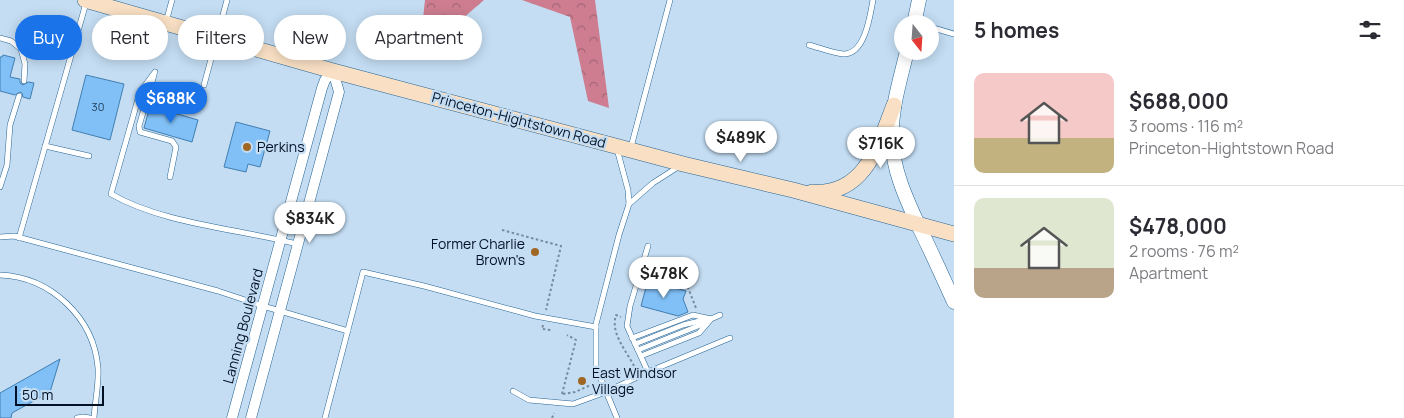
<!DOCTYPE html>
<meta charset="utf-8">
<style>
:root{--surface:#fff;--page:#f7f7f7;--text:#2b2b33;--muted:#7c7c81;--line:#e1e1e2;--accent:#1a73e8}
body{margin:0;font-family:Manrope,sans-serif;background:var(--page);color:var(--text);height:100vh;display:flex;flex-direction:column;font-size:19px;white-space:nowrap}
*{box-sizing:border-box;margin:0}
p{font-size:16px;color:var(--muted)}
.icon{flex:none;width:28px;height:28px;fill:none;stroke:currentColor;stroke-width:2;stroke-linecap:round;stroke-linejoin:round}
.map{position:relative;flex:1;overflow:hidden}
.side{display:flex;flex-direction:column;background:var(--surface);width:450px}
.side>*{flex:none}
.top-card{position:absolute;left:15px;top:15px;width:475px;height:45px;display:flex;gap:10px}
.needle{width:32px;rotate:163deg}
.tools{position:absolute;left:894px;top:15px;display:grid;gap:10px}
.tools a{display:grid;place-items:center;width:45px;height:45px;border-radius:50%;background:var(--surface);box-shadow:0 2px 12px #0003;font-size:25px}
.scale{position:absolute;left:15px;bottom:12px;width:89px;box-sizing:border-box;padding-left:5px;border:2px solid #001125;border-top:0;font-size:14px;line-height:18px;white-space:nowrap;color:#001125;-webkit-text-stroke:4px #c4ddf3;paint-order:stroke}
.price{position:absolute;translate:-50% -42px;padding:0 11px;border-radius:18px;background:#fff;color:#222;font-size:16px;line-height:32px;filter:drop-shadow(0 1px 2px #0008)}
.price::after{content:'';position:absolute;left:50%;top:30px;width:15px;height:11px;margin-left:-8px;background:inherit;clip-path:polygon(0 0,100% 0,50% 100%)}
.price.current{background:var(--accent);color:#fff}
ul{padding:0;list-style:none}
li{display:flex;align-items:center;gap:15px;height:125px;padding:0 20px}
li+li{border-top:1px solid var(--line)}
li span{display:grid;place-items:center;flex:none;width:140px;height:100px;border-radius:10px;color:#555}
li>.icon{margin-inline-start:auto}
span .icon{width:60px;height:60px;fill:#fffc;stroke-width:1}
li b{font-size:21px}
h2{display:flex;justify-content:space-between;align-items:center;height:60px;padding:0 20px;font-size:21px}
.tag{padding:0 18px;border-radius:22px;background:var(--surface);box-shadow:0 2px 12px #0003;font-size:18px;line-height:45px}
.tag.current{background:var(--accent);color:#fff}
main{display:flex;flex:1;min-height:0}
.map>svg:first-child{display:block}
.forest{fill:url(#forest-crowns)}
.building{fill:#81c0f6;stroke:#417eb1}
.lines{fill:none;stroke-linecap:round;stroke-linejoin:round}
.service-casing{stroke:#256494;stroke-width:6}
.minor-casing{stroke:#256494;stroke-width:11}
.tertiary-casing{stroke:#256494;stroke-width:15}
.secondary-casing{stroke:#256494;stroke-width:16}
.path{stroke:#758ba0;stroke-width:2;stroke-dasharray:2.5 2.5;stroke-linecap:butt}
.service{stroke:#fff;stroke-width:5}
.minor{stroke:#fff;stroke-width:10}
.tertiary{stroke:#fff;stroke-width:14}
.secondary{stroke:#f9e0c4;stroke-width:15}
.poi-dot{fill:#9f6624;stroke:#c4ddf3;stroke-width:2}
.labels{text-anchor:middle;stroke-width:4.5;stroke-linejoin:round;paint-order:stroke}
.number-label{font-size:11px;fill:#203d59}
.street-label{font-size:14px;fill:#001125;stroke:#c4ddf3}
.poi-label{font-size:14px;fill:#001125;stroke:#c4ddf3;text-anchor:start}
</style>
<main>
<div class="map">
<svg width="954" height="418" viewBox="0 0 954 418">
<defs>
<pattern id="forest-crowns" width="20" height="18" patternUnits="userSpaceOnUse" patternTransform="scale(1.25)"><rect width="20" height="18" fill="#cd7d8f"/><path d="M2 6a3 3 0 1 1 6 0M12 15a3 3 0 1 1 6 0" fill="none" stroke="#a46575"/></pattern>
</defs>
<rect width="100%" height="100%" fill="#c4ddf3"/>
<g class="forest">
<path d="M 425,0 L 484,0 L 419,56 Z"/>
<path d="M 522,0 L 595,0 L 609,108 L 588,101 L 570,17 Z"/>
</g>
<g class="building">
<path d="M 3,55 L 15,58 L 10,77 L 20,79 L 20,83 L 23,85 L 28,82 L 34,83 L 30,99 L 23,97 L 22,93 L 20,92 L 15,95 L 0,91 L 0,57 L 2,57 Z"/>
<path d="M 86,75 L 124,84 L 110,140 L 72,130 Z"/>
<path d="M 150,106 L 198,120 L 192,142 L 144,128 Z"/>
<path d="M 236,122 L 270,131 L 260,167 L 248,164 L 246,172 L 224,167 Z"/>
<path d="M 648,280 L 686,291 L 683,299 L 688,312 L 678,316 L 641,306 Z"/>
<path d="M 60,359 L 50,392 L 12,413 L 11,418 L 0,418 L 0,393 Z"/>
</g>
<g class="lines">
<defs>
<g id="service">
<path d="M 166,22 L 172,0"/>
<path d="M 930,27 L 954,34"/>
<path d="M 0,38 L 11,41 L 21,49 L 25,64 L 24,81"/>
<path d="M 809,45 C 820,48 832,53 843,54 C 865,55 870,16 873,0"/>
<path d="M 155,72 L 140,92 L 111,194 C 163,224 239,229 297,244"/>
<path d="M 154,75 L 139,126 L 140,132 L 172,141 L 176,147 L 170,177"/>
<path d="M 204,85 L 227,0"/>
<path d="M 45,146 L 89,156"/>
<path d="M 631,147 L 670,0"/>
<path d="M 617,149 L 628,190 L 629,204 L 619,235 L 596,324 L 596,367 L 617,418"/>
<path d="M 0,187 L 7,165 L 10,125 L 19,96"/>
<path d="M 629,204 L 653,183 L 678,167"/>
<path d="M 0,237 L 14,236 L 218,291 L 263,306 L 348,331"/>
<path d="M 19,238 L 86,3"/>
<path d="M 648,246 L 630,306 L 627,326 L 648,372"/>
<path d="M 0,275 C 51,277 94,318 98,368 C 99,385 95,401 94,418"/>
<path d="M 632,338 L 693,315 L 711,319 L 720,315"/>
<path d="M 635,344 L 683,325 L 708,319"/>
<path d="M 638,350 L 698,326 L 709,320"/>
<path d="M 641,356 L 699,333 L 711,319"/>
<path d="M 513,391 L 529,400 L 573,404 L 606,392 L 648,372 L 730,338"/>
<path d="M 77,418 L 83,417 L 90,418"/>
<path d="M 325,418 L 363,272 L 424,286 L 535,316 L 596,327"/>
</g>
<g id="minor">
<path d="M 232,418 L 322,88 L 325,80 L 333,71"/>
<path d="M 251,418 L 339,92 L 333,71"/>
</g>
<g id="tertiary">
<path d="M 914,24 L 919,0"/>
<path d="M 907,51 C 900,81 890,111 892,142 C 894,174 907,200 920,229 C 932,253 943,278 954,302"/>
</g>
<g id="secondary">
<path d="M 85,0 L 333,71 L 683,164 L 793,190 L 954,234"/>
<path d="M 812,192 C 865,196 879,144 894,105"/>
</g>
</defs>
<use href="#service" class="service-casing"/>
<use href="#minor" class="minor-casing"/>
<use href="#tertiary" class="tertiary-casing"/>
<use href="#secondary" class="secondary-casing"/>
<g class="path">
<path d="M 502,230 L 561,246 L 546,310"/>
<path d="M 652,266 L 683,275 L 696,308"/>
<path d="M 543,325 L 542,329 L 551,330"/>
<path d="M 609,377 L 635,368 C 627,351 610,334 616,315 L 621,317"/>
<path d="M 562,394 L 576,340 L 567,335"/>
<path d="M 563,394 L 575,392 L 593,384"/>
<path d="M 552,418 L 554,413"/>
</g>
<use href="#service" class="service"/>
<use href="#minor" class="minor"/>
<use href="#tertiary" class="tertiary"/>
<use href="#secondary" class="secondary"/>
</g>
<g class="poi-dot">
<circle cx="247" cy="147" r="5"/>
<circle cx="535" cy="252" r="5"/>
<circle cx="582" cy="381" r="5"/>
</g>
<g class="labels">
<g class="number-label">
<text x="98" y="111">30</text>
</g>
<g class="street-label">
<text transform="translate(519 120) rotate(15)" y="5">Princeton-Hightstown Road</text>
<text transform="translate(243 326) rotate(-75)" y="5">Lanning Boulevard</text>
</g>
<g class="poi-label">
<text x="257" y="152">Perkins</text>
<text x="525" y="249" text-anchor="end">Former Charlie<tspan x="525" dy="16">Brown's</tspan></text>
<text x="592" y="378">East Windsor<tspan x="592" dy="16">Village</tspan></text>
</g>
</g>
</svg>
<div class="tools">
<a><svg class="needle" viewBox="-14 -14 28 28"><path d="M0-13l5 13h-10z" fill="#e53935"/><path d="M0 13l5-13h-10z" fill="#7c7c81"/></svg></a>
</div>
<div class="scale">50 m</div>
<b class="price current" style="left:171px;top:124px">$688K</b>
<b class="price" style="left:741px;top:163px">$489K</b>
<b class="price" style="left:881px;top:169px">$716K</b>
<b class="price" style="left:310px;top:244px">$834K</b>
<b class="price" style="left:664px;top:299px">$478K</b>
<div class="top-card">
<a class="tag current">Buy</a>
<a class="tag">Rent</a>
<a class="tag">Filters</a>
<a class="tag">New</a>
<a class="tag">Apartment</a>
</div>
</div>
<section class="side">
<h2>5 homes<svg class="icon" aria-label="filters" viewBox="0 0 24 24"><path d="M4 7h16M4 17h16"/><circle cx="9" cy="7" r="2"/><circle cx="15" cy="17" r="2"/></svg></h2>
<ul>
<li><span style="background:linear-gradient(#f6c9c9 65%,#c2b280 0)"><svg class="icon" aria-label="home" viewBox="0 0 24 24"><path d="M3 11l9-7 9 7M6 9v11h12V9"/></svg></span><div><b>$688,000</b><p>3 rooms · 116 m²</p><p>Princeton-Hightstown Road</p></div></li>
<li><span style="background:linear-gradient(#dfe7d0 70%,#b9a48a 0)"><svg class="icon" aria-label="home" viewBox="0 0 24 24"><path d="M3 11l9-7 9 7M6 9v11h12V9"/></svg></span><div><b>$478,000</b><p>2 rooms · 76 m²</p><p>Apartment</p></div></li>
</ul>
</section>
</main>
